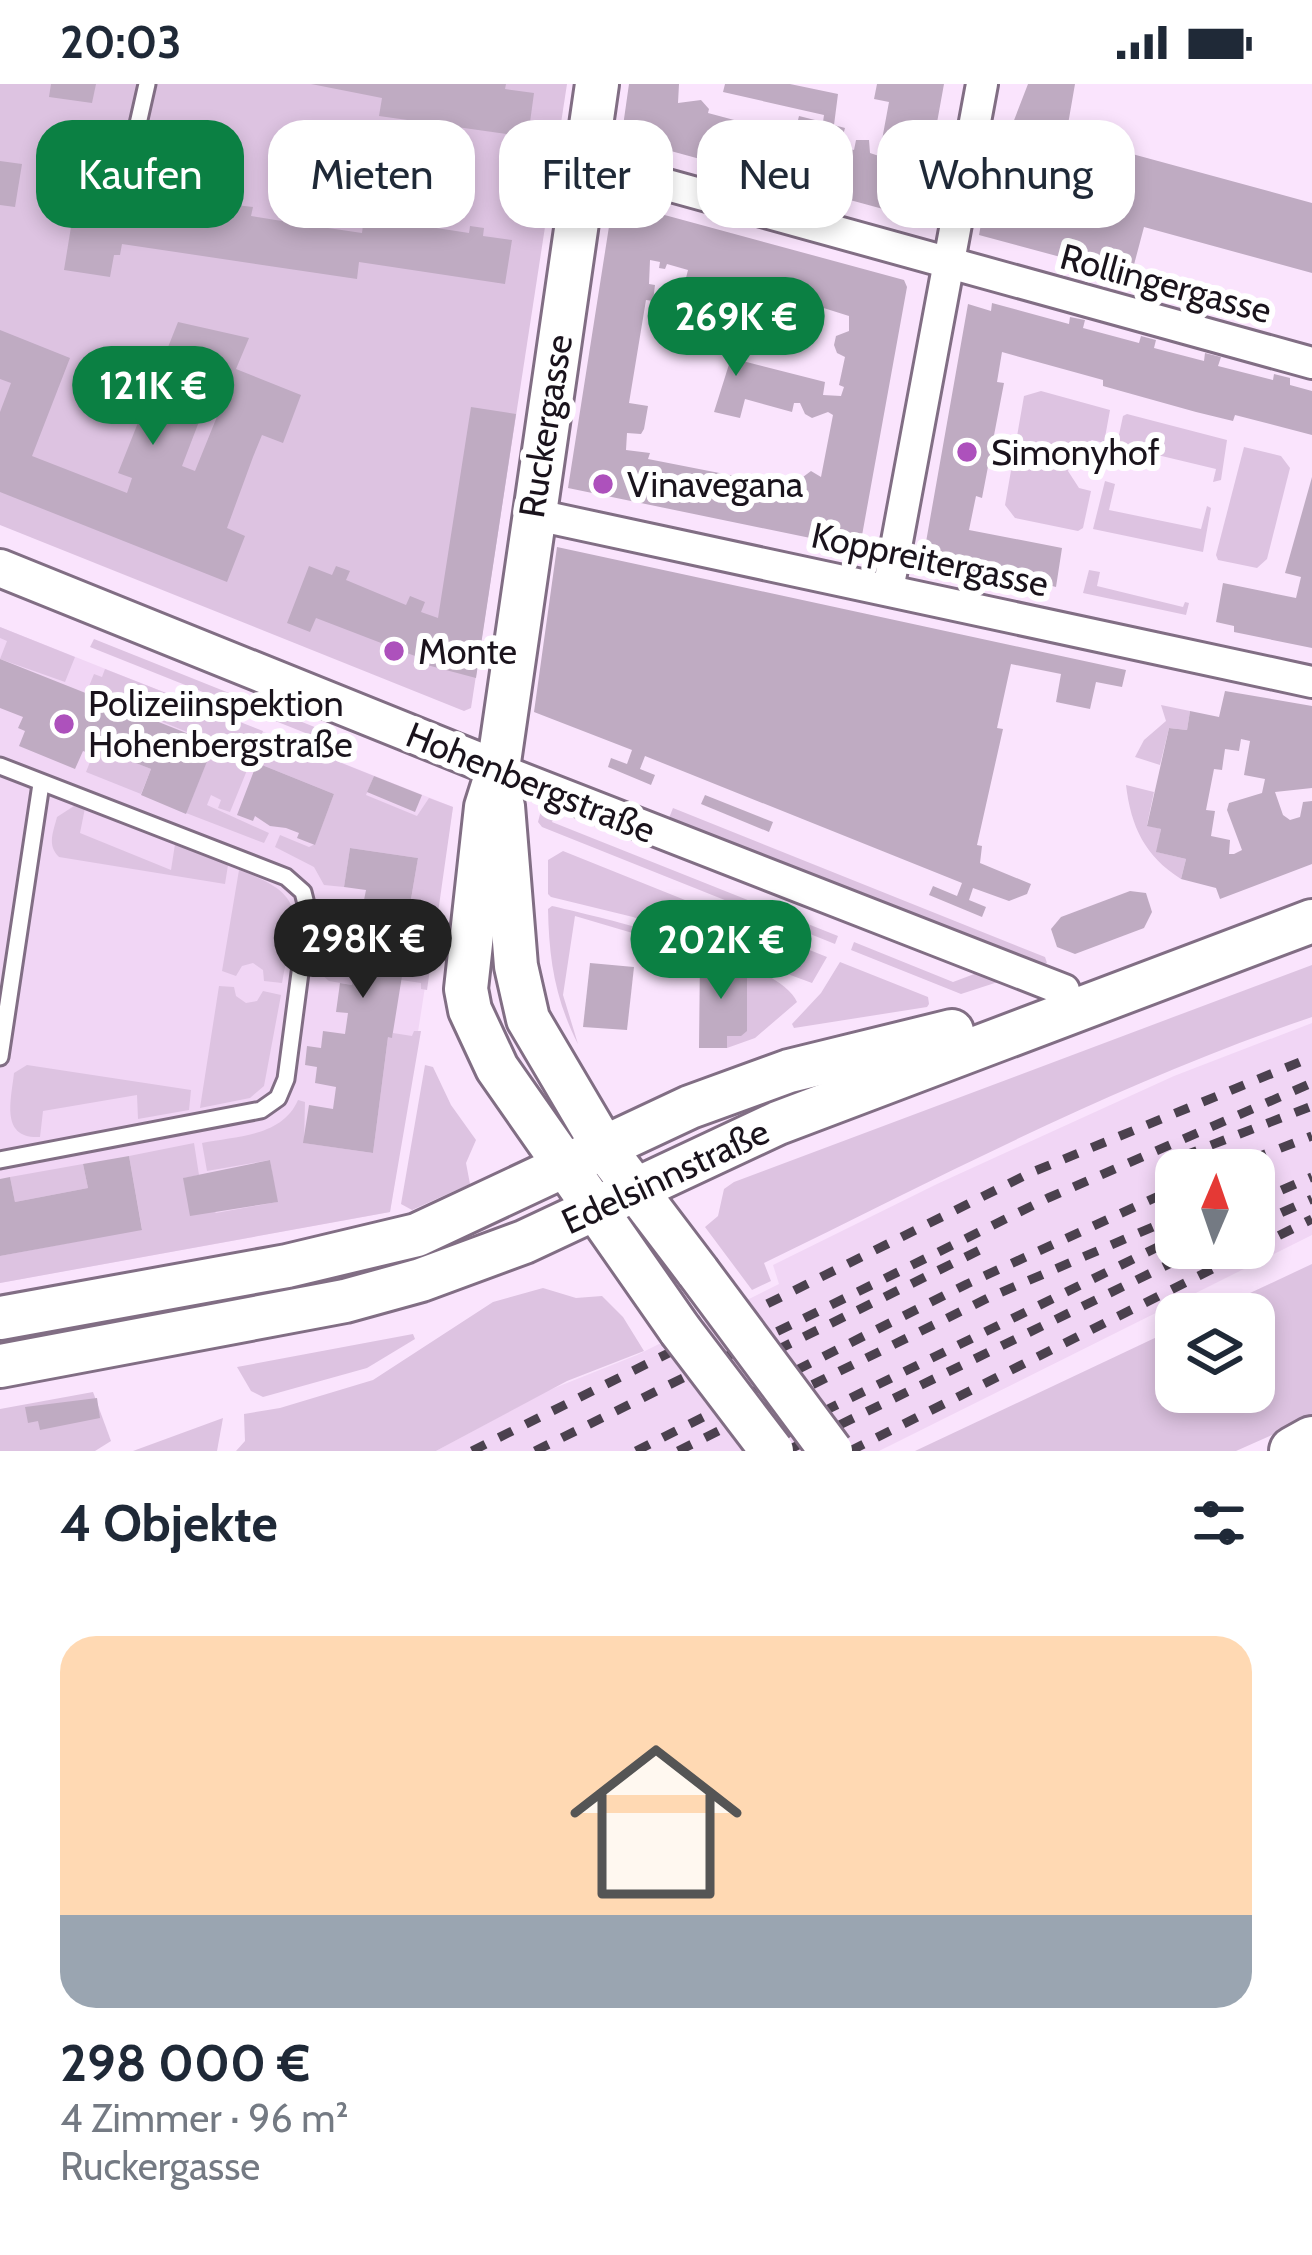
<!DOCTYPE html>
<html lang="de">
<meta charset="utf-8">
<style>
:root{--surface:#fff;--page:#f2f2f3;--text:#1f2937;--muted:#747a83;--line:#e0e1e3;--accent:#0b8043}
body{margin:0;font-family:Cabin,sans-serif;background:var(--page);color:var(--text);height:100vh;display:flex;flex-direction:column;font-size:45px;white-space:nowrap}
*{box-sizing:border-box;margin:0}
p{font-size:39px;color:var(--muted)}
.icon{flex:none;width:66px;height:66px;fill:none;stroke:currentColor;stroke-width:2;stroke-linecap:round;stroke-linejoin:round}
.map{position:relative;height:1367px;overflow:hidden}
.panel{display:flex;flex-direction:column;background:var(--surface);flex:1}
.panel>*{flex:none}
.top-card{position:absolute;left:36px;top:36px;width:1242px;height:108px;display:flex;gap:24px}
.needle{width:78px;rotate:2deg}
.controls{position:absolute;left:1155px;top:1065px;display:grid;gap:24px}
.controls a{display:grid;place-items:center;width:120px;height:120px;border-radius:24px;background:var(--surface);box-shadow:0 6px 18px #0003;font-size:60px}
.price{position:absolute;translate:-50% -102px;padding:0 27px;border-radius:42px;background:var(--accent);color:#fff;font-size:39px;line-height:78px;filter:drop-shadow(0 3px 6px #0008)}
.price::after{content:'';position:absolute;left:50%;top:72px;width:36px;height:27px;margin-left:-18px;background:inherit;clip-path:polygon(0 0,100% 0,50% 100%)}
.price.selected{background:#222;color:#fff}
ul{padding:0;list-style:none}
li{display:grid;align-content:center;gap:24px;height:636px;padding:0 60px}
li+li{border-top:3px solid var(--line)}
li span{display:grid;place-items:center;height:372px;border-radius:36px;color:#555}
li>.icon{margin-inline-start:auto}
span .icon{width:216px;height:216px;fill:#fffc;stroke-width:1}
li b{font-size:51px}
h2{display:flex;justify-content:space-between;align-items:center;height:144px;padding:0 60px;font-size:51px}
.tag{padding:0 42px;border-radius:36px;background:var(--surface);box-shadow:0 6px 18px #0003;font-size:42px;line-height:108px}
.tag.selected{background:var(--accent);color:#fff}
.status{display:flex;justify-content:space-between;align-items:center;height:84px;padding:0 60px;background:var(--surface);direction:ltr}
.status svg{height:33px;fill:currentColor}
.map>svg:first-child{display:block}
.built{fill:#f1d6f5;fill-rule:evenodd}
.green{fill:#ddc3e1}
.building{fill:#bfabc2;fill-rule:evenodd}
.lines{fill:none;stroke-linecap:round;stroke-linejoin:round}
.service-casing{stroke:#816e84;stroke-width:21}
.minor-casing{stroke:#816e84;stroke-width:36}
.tertiary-casing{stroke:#816e84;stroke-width:42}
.secondary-casing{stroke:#816e84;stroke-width:48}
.primary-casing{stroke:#816e84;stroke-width:54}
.service{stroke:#fff;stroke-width:15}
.minor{stroke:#fff;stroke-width:30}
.tertiary{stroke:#fff;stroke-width:36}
.secondary{stroke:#fff;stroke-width:42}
.primary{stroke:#fff;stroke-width:48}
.rail{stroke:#4b414e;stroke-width:9;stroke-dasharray:15 15;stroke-linecap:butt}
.secondary-bridge-casing{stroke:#816e84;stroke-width:48;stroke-linecap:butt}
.secondary-bridge{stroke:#fff;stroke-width:42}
.poi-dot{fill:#ad51bc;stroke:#fff;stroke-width:4.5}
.labels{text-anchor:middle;stroke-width:12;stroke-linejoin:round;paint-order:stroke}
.street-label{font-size:36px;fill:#1a131c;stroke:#fff}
.poi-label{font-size:36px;fill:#1a131c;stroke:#fff;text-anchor:start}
</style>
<div class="status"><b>20:03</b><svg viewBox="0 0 49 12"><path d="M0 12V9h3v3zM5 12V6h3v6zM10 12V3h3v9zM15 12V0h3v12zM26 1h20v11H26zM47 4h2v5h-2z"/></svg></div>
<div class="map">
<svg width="1312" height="1367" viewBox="0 0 1312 1367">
<rect width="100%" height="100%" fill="#fae4fd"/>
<g class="built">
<path d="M 0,543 L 453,723 L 390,1128 L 0,1199 Z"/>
<path d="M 1312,939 L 1312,1151 L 879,1367 L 436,1367 L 547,1307 L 637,1271 L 779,1200 L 773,1181 L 937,1100 L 1174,992 ZM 1176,1086 L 1254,1086 L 1254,1164 L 1176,1164 Z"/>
</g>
<g class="green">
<path d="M 0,0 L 567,0 L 471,624 L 464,627 L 0,441 Z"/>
<path d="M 1041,307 L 1110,326 L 1104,359 L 1092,356 L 1074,366 L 1068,387 L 1079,404 L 1091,407 L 1083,444 L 1078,447 L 1015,434 L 1005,421 L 1024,312 Z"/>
<path d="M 1127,330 L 1227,356 L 1221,396 L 1213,398 L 1216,385 L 1124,363 L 1119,375 L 1114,374 L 1123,332 Z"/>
<path d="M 1244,363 L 1281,372 L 1290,384 L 1267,475 L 1257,484 L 1218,476 L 1216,471 Z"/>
<path d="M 1105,397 L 1115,400 L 1109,426 L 1201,445 L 1207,422 L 1211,424 L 1203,468 L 1093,445 Z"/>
<path d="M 1089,486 L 1100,488 L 1097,502 L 1183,523 L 1185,518 L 1189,519 L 1186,531 L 1083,509 Z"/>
<path d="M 0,543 L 75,573 L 65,598 L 0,575 L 7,557 L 0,554 Z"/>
<path d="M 94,555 L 337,652 L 333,660 L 90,563 Z"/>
<path d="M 105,585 L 263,647 L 230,728 L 218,724 L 221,716 L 211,711 L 207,721 L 269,749 L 264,759 L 186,729 L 214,659 L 87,607 L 94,590 L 102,593 Z"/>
<path d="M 1161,621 L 1190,627 L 1187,646 L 1169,644 L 1160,681 L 1135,673 L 1144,656 L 1166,637 Z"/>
<path d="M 269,650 L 374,692 L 366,711 L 417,732 L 429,714 L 453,723 L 427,906 L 421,905 L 421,899 L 401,896 L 398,891 L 418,774 L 350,764 L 344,803 L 324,801 L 314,783 L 275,763 L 280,751 L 309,763 L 315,760 L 334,710 L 257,679 Z"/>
<path d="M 96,663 L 151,685 L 141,710 L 86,688 Z"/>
<path d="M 1126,701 L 1154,708 L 1147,741 L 1161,745 L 1157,768 L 1186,775 L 1181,795 C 1145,772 1131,743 1126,701 Z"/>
<path d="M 544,715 L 557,724 L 552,738 L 838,852 L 835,860 L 542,743 L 538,738 Z"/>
<path d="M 74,722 L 85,724 L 80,749 L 171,786 L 175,760 L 228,781 L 225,800 L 59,773 C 47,761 53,749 57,733 Z"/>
<path d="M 673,724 L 1045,873 L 1047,879 L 1034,885 L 1023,875 L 669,734 Z"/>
<path d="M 563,767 L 827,873 L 812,899 L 633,833 L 551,813 L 548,810 L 548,776 Z"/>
<path d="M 239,786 C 313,813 294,831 282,899 L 264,897 L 263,886 L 253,879 L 242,882 L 236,892 L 222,887 Z"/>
<path d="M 552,822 C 600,833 779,875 797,918 L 755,954 L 727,964 L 727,952 L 741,952 L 747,892 L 741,886 L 730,885 L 729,874 L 701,873 L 700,877 L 673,861 L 575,832 L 563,911 L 578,960 C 555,915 549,875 548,825 Z"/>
<path d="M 325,857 L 337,859 L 335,875 L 356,878 L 352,901 L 329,897 L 321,890 Z"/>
<path d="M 854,858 L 953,898 L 977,889 L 1001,897 L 961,910 L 851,866 Z"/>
<path d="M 840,878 L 928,913 L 929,920 L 927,923 L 794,944 L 792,940 L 821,909 Z"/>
<path d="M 1312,881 L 1312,933 C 1122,997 944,1091 764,1179 L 771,1197 L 752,1206 L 705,1143 L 718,1132 L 724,1105 L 734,1098 Z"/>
<path d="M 219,902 L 234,903 L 236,912 L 246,919 L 257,917 L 263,907 L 281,911 L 264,1002 L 250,1014 L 200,1024 Z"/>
<path d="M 414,947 L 421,947 L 390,1128 L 0,1199 L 0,1172 L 142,1145 L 129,1072 L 194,1059 L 199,1091 L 184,1094 L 216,1129 L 277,1118 L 270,1076 L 207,1087 L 202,1059 C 236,1052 282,1053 298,1016 L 305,1018 L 304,1059 L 373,1069 L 388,953 L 392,953 L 393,949 L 412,952 Z"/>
<path d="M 27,981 L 191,1006 L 189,1026 L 138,1035 L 137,1011 L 43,1027 L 40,1053 C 0,1055 11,1017 14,989 Z"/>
<path d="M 425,981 L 433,983 L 451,1021 L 476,1056 L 466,1079 L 470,1100 L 412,1126 L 401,1120 Z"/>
<path d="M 83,1080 L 88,1104 L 15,1118 L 10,1093 Z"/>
<path d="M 1312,1180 L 1312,1333 L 1236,1367 L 915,1367 L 1176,1244 L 1176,1308 L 1254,1308 L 1254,1230 L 1205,1230 Z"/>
<path d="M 543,1204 L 576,1214 L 602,1212 L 623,1233 L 644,1267 L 567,1297 L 436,1367 L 236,1367 L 245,1357 L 244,1330 L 280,1324 L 373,1296 L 493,1218 Z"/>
<path d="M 413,1250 L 415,1255 L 367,1284 L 263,1313 L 251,1307 L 237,1283 Z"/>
<path d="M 93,1308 L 111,1357 L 95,1367 L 0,1367 L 0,1325 Z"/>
<path d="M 223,1334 L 217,1367 L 133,1367 Z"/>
</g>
<g class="building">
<path d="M 51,0 L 96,0 L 92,19 L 49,13 Z"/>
<path d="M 311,0 L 506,0 L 505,5 L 534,9 L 528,53 L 379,32 L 382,14 Z"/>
<path d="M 629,0 L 679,0 L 678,19 L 701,16 L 709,25 L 708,29 L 794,52 L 799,32 L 823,38 L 824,31 L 723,8 L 725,0 L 790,0 L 838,10 L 834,41 L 845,44 L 840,62 L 854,66 L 856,56 L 869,56 L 870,69 L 879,72 L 889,18 L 874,15 L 877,0 L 944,0 L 920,132 L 916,134 L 627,55 L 622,49 Z"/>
<path d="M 1028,0 L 1075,0 L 1066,52 L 1312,119 L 1312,189 L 1144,143 L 1131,192 L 979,151 L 995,65 L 1006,57 Z"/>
<path d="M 0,77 L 22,80 L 15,123 L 0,121 Z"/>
<path d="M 77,106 L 160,118 L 161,110 L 177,112 L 176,120 L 235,129 L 236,121 L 253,123 L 251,132 L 313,142 L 314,134 L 329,136 L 328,144 L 362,149 L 364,133 L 389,137 L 390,129 L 405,131 L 404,139 L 469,149 L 470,142 L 484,144 L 483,152 L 512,156 L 505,200 L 359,178 L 357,195 L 122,160 L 120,171 L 114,171 L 110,193 L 64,186 Z"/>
<path d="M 613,117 L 904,196 L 907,203 L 861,457 L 854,463 L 568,404 ZM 650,176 L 660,178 L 659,184 L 665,185 L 667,180 L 688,186 L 678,226 L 700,228 L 709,195 L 724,198 L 722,209 L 727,214 L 737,210 L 740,201 L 764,207 L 763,212 L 771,214 L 768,224 L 744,222 L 737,246 L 796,261 L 802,239 L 781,233 L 785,218 L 793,220 L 795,215 L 849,232 L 849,247 L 836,252 L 834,261 L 837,269 L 845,273 L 839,301 L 844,303 L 841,312 L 823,311 L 825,298 L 731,274 L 714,328 L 740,334 L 745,315 L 792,328 L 794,319 L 800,319 L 805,330 L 812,334 L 828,328 L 833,331 L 821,393 L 811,387 L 803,393 L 806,403 L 790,403 L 648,375 L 650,369 L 626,366 L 627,349 L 641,350 L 644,345 L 648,322 L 629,319 L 646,216 L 653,217 L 655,201 L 649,200 Z"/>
<path d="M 992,219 L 1069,240 L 1070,233 L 1085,236 L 1083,244 L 1139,259 L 1141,252 L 1156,256 L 1154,264 L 1204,277 L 1205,269 L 1221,273 L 1218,282 L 1273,296 L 1274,290 L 1290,294 L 1290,301 L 1312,307 L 1312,351 L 1235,331 L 1233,337 L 1196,328 L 1103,302 L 1103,296 L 1002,268 L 997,298 L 1004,299 L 982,414 L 976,412 L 969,446 L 1062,464 L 1056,503 L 1036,498 L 1036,503 L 944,484 L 945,479 L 923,475 L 968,220 L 991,227 Z"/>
<path d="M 178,238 L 249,254 L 236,285 L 301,311 L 283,359 L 262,351 L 253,373 L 227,444 L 245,452 L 227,498 L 0,408 L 0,328 L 11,299 L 0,295 L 0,246 L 70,274 L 32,372 L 127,409 L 132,394 L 118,389 ZM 218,288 L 233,293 L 195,387 L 182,382 Z"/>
<path d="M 471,323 L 516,330 L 476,594 L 427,581 L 428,577 L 316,534 L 310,548 L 287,539 L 309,482 L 332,491 L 336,482 L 350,487 L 346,496 L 406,521 L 410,512 L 425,518 L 421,528 L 438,534 Z"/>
<path d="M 1312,393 L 1312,564 L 1234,548 L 1234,542 L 1216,538 L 1223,499 L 1296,514 L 1301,493 L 1285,489 Z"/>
<path d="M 557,463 L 1126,586 L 1122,603 L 1096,598 L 1090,625 L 1056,618 L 1061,590 L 1011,580 L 997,644 L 1003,645 L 977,761 L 982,762 L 980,779 L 1031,800 L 1027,810 L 1009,817 L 973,804 L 969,816 L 986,823 L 982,833 L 929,811 L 933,802 L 957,812 L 962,799 L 690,690 L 645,672 L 640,685 L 655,691 L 651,701 L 608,683 L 611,674 L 627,680 L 632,666 L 534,628 Z"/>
<path d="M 0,575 L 214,660 L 186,730 L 141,711 L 151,685 L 95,663 L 91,670 L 83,667 L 75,685 L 19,662 L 25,647 L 18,644 L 23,633 L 0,624 Z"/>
<path d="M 1225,607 L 1312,622 L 1312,704 L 1275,708 L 1283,731 L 1290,736 L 1300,733 L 1303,718 L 1312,717 L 1312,780 L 1220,815 L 1216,804 L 1181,795 L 1186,775 L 1156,768 L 1161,745 L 1147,742 L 1169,644 L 1187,646 L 1190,627 L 1219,633 ZM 1241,655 L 1250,657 L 1244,691 L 1265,695 L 1262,709 L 1229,719 L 1227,726 L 1242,766 L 1234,770 L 1229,770 L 1230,756 L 1211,752 L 1215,727 L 1206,726 L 1214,685 L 1222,686 L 1225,665 L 1239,667 Z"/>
<path d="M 257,679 L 334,710 L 315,761 L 297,754 L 299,749 L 286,744 L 270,742 L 255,732 L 253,737 L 237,731 Z"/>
<path d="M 374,692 L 422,711 L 415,728 L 367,708 Z"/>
<path d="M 705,711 L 773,738 L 769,748 L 701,720 Z"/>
<path d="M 350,764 L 418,774 L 398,891 L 402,892 L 393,948 L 392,954 L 388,953 L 373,1069 L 303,1059 L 309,1021 L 333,1025 L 336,1003 L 315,999 L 317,983 L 305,981 L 307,962 L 321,964 L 323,947 L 345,950 L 348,929 L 336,928 L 340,899 L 352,901 L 356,878 L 335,875 L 337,859 L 325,857 L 327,839 L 339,840 L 342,823 L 362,826 L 366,806 L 344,803 Z"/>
<path d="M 1130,807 L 1146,809 L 1152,828 L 1144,844 L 1075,870 L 1057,863 L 1051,845 L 1061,833 Z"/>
<path d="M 700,873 L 729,873 L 730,885 L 741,886 L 747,892 L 747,947 L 741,952 L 727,952 L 727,964 L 699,964 Z"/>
<path d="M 590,879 L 634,883 L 627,946 L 583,943 Z"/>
<path d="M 129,1072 L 142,1146 L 0,1172 L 0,1095 L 10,1093 L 15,1118 L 88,1104 L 83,1080 Z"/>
<path d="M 270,1076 L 278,1118 L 190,1132 L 183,1094 Z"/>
<path d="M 97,1314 L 100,1334 L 40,1346 L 38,1337 L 28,1339 L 25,1323 Z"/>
</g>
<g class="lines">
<defs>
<g id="service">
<path d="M 133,62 L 147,0"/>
<path d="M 0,682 L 286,793 L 303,808 L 308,828 L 286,995 L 278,1014 L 261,1026 L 0,1076"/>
<path d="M 0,973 L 41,700"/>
</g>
<g id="minor">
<path d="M 584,78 L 1312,279"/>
<path d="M 532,430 L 1312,598"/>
<path d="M 888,506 L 982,0"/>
<path d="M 498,685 L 1064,906"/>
</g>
<path id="tertiary" d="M 0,484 L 498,685"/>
<g id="secondary">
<path d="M 597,0 L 498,685 L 486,723 L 466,905 L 470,926 L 497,984 L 680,1246"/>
<path d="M 503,722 L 516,882 L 528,935 L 604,1064 L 698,1188"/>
<path d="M 0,1234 L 287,1182 L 417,1151 L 690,1023 L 789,987 L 952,947"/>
<path d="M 0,1282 L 345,1217 L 421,1196 L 524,1158 L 778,1039 L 1312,837"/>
</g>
<path id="primary" d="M 1294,1367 L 1312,1357"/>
</defs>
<use href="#service" class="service-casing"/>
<use href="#minor" class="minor-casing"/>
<use href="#tertiary" class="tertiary-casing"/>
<use href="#secondary" class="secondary-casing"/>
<use href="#primary" class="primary-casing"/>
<use href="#service" class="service"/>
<use href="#minor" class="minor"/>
<use href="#tertiary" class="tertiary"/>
<use href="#secondary" class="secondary"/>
<use href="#primary" class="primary"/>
<g class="rail">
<path d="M 1183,1072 L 1312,1022"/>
<path d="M 1224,1086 L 1312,1052"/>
<path d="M 1254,1118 L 1312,1093"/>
<path d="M 1254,1141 L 1312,1115"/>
<path d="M 777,1266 L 992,1160"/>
<path d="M 472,1367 L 1030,1089 L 1312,973"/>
<path d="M 535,1367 L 1048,1114 L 1312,999"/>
<path d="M 636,1367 L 967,1200 L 1176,1104"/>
<path d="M 678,1367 L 988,1214 L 1176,1133"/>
<path d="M 743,1367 L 1176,1154"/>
<path d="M 786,1367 L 1202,1164"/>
<path d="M 850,1367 L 1312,1135"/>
</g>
<defs>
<g id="secondary-bridge">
<path d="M 698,1188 L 831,1367"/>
<path d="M 680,1246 L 772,1367"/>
</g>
</defs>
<use href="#secondary-bridge" class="secondary-bridge-casing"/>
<use href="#secondary-bridge" class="secondary-bridge"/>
</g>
<g class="poi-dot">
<circle cx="967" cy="368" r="12"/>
<circle cx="603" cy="400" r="12"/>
<circle cx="394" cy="567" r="12"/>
<circle cx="64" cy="640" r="12"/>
</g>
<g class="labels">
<g class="street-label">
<text transform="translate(1166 199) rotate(15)" y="13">Rollingergasse</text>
<text transform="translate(545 342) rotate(-81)" y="13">Ruckergasse</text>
<text transform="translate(930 475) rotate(12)" y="13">Koppreitergasse</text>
<text transform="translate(531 698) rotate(22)" y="13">Hohenbergstraße</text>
<text transform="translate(665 1092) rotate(-25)" y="13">Edelsinnstraße</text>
</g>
<g class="poi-label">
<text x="991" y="381">Simonyhof</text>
<text x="627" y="413">Vinavegana</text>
<text x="418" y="580">Monte</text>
<text x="88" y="632">Polizeiinspektion<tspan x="88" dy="41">Hohenbergstraße</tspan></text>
</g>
</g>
</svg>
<div class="controls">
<a><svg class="needle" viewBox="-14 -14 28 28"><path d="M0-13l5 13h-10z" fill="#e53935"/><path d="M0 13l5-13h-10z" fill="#747a83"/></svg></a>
<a><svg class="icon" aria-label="layers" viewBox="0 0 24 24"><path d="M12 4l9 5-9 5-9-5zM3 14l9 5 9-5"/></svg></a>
</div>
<b class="price" style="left:736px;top:295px">269K €</b>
<b class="price" style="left:153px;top:364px">121K €</b>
<b class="price selected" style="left:363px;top:917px">298K €</b>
<b class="price" style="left:721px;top:918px">202K €</b>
<div class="top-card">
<a class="tag selected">Kaufen</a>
<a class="tag">Mieten</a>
<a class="tag">Filter</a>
<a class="tag">Neu</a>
<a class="tag">Wohnung</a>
</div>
</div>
<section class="panel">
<h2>4 Objekte<svg class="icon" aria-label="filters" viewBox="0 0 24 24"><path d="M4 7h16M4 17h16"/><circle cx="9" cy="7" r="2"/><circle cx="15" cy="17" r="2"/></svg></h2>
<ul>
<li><span style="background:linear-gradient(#ffd9b3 75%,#9aa5b1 0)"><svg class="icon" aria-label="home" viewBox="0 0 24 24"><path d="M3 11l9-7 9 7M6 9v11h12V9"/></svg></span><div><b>298 000 €</b><p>4 Zimmer · 96 m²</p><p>Ruckergasse</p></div></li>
</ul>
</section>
